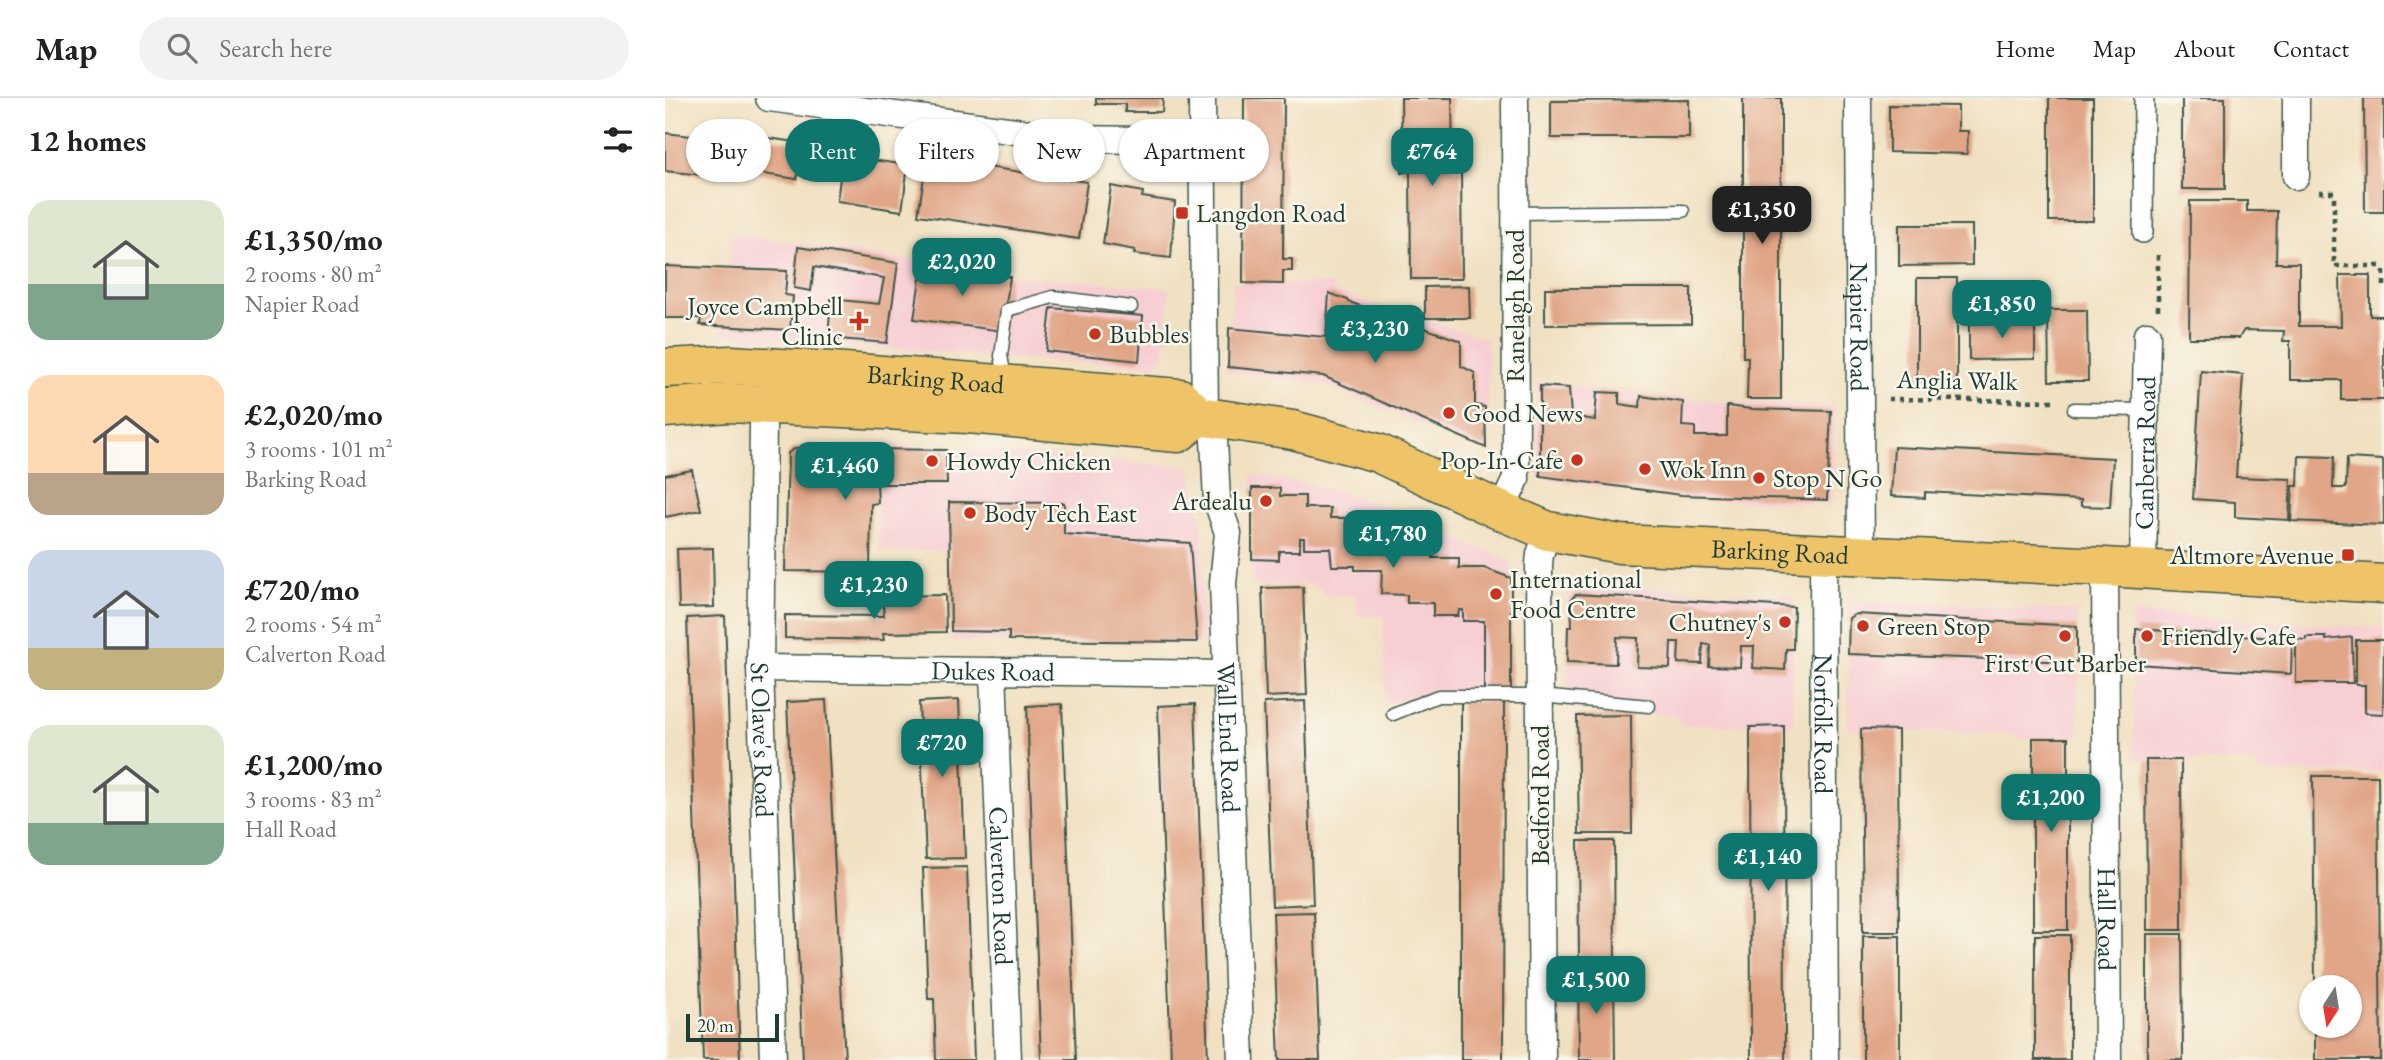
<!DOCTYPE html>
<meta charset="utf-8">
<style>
:root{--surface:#fff;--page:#f2f2f2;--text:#222;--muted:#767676;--line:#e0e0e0;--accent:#0f766e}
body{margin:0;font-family:"EB Garamond",serif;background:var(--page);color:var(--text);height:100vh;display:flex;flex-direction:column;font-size:26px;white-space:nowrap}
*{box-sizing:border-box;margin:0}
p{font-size:23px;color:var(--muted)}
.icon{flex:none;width:38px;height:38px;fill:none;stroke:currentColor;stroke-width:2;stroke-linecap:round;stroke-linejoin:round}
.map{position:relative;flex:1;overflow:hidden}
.drawer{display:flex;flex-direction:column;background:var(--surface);width:665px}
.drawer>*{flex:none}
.top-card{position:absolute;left:21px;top:21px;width:665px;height:63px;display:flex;gap:14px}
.needle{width:46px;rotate:192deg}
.buttons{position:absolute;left:1634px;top:877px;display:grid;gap:14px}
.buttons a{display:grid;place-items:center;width:63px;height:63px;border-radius:50%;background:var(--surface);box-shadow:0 2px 5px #0004;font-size:35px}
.scale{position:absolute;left:21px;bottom:18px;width:93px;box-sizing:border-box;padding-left:7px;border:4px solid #1f3d34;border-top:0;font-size:19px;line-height:24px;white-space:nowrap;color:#1f3d34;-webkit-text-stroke:5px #fbf7ec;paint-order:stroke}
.price{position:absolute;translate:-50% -60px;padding:0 16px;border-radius:14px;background:var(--accent);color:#fff;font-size:23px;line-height:46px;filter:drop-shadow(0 2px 4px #0008)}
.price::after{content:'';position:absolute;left:50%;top:42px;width:21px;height:16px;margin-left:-10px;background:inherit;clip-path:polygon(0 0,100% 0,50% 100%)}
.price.current{background:#222;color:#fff}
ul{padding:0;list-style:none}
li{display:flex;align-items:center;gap:21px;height:175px;padding:0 28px}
li span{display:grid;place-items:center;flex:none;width:196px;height:140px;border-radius:21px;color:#555}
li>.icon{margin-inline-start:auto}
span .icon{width:84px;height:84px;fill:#fffc;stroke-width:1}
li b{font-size:30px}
h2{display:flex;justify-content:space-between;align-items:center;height:84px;padding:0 28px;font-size:30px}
.tag{padding:0 24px;border-radius:32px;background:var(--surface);box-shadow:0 2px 5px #0004;font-size:24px;line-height:63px}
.tag.current{background:var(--accent);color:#fff}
header{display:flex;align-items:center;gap:42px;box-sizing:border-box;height:98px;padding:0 35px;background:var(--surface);border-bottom:2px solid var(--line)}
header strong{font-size:33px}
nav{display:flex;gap:38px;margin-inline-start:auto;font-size:24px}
.search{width:490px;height:63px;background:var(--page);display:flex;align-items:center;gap:18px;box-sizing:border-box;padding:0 24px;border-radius:38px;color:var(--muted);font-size:26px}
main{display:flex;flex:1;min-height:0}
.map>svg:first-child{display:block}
.built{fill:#f7cfd3}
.building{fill:#e1a687}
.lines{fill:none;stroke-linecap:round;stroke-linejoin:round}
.service-casing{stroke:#3e5649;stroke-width:15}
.pedestrian-casing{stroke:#3e5649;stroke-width:22}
.minor-casing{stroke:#3e5649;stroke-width:29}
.primary-casing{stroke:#3e5649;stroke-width:41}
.path{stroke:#3e5649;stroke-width:4.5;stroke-dasharray:5 5;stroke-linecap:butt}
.service{stroke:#fff;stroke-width:12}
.pedestrian{stroke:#fff;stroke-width:19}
.minor{stroke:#fff;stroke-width:26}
.primary{stroke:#efc469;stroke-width:38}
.poi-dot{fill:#c8321e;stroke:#fbf7ec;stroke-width:2.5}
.labels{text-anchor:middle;stroke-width:5;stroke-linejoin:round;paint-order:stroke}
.poi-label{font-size:26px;fill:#1f3d34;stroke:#fbf7ec;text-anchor:start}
.street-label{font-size:26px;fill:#1f3d34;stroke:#fbf7ec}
</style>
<header>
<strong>Map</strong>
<div class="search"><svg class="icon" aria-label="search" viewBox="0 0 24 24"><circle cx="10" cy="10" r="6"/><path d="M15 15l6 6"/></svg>Search here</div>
<nav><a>Home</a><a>Map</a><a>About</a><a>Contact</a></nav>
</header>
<main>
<section class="drawer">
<h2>12 homes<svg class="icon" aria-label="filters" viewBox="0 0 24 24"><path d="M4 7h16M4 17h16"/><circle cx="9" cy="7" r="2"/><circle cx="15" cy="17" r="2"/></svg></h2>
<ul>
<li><span style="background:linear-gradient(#dfe7d0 60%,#7fa58c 0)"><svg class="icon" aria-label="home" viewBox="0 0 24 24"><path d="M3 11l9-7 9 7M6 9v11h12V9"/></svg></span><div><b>£1,350/mo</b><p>2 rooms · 80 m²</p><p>Napier Road</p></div></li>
<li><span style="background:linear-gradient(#ffd9b3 70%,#b9a48a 0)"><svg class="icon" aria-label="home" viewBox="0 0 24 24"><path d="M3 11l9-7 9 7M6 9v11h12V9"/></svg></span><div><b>£2,020/mo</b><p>3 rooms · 101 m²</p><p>Barking Road</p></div></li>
<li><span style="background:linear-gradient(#c9d6e8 70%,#c2b280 0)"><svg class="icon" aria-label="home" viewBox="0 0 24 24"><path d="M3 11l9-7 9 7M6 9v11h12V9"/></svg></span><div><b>£720/mo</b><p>2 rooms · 54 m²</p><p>Calverton Road</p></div></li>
<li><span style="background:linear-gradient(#dfe7d0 70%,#7fa58c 0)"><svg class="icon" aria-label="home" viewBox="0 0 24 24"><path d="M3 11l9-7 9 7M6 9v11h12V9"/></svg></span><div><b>£1,200/mo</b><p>3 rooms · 83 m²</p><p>Hall Road</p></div></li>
</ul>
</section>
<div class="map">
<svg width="1719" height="962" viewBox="0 0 1719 962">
<rect width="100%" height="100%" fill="#fbf7ec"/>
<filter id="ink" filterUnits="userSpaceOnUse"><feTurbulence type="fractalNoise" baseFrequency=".0143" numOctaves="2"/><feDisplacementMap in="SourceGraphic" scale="14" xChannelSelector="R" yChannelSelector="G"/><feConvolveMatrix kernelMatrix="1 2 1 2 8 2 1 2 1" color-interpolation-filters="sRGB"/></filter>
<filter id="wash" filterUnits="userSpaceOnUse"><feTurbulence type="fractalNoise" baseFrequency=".00686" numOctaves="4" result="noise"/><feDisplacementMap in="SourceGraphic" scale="28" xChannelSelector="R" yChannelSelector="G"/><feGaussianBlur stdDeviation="1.57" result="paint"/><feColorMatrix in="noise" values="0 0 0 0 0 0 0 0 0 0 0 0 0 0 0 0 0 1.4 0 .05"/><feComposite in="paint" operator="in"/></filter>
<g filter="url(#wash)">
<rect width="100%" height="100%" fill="#f1e1c3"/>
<g class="built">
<path d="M 67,136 L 354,178 L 505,190 L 500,259 L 491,267 L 385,263 L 55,237 Z"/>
<path d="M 568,185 L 669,186 L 668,193 L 822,241 L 824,354 L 661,287 L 562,274 Z"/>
<path d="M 872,284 L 1055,304 L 1170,309 L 1168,400 L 1163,407 L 1016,400 L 872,380 Z"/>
<path d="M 210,345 L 526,369 L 537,425 L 539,546 L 287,543 L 284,452 L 215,454 Z"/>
<path d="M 587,376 L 665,391 L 720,408 L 769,432 L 848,464 L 846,480 L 845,603 L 720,604 L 719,518 L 691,518 L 691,498 L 662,499 L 648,486 L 587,488 Z"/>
<path d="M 903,486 L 1128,498 L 1128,628 L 1014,627 L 1013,619 L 902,608 Z"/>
<path d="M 1184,502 L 1412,513 L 1413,639 L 1351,641 L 1351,637 L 1183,630 Z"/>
<path d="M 1467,516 L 1719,530 L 1719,674 L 1593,675 L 1592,664 L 1469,661 Z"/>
</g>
<g id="blocks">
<g class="building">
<path d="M 431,0 L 498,0 L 497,14 L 460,14 L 460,6 L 431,6 Z"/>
<path d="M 579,0 L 619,0 L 618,161 L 627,161 L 627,173 L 618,173 L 618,186 L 578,185 Z"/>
<path d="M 736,0 L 787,0 L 788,72 L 796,72 L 797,181 L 746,181 L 745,73 L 737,75 Z"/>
<path d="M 1078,0 L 1116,0 L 1116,301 L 1082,301 L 1083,259 L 1078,259 Z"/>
<rect x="1384" y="0" width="44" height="123"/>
<rect x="1517" y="0" width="43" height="91"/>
<path d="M 1699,0 L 1719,0 L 1719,114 L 1700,114 Z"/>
<path d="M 1024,2 L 1024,40 L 886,40 L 886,3 Z"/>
<path d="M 1224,7 L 1293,8 L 1293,33 L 1303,33 L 1302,56 L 1224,54 Z"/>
<path d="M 63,34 L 137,45 L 132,81 L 58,70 Z"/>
<path d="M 0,35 L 51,41 L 47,78 L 0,73 Z"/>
<path d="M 142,47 L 173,52 L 169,78 L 138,73 Z"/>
<path d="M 178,58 L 243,67 L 237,113 L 172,103 Z"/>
<path d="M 262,60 L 422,84 L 414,141 L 253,117 Z"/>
<path d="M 446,88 L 478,94 L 477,99 L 510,104 L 506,160 L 469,156 L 470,152 L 438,146 Z"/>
<path d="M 1525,103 L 1582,103 L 1582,113 L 1612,113 L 1611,165 L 1634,165 L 1634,228 L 1676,228 L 1675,177 L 1705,177 L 1705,218 L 1719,218 L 1719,302 L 1676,302 L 1676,282 L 1625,282 L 1625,243 L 1618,243 L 1619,233 L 1579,232 L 1574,240 L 1524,240 Z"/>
<path d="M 1234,127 L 1307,127 L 1307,167 L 1234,168 Z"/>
<path d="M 133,149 L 233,165 L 222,245 L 163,240 L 166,201 L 214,206 L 219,180 L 149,169 L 146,193 L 129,190 Z"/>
<path d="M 257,167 L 345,179 L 337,233 L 249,221 Z"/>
<path d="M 0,168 L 122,173 L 120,197 L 128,198 L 125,232 L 35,227 L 36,220 L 0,220 Z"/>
<rect x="1252" y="180" width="40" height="104"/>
<path d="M 804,188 L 805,220 L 760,220 L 760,189 Z"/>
<path d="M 880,190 L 1026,190 L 1026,226 L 880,227 Z"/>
<path d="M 664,195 L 683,202 L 684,204 L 796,243 L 796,268 L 810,275 L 810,307 L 820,309 L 821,350 L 658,278 L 563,269 L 564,230 L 661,239 Z"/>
<path d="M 386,210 L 478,218 L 474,263 L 381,253 Z"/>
<path d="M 1383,212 L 1422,212 L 1423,283 L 1384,283 Z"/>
<path d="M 1370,221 L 1370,261 L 1304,262 L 1304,222 Z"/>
<path d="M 1536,273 L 1578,277 L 1571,379 L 1626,381 L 1624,422 L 1570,419 L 1570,404 L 1528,401 Z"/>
<path d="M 875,288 L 904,290 L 906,318 L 930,322 L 932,294 L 954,295 L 954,306 L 975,309 L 976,298 L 1018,304 L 1017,328 L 1030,329 L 1030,338 L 1062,338 L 1062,308 L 1086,311 L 1166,313 L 1162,402 L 1016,397 L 875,378 Z"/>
<path d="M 1229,349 L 1448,360 L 1445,409 L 1416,408 L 1416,402 L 1260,394 L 1260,400 L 1226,398 Z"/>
<path d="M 131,350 L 281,352 L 282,386 L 212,386 L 213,405 L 206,406 L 205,474 L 120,473 L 123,355 Z"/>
<path d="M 1634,358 L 1669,359 L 1668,390 L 1681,390 L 1682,360 L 1718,362 L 1719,427 L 1626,423 L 1628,388 L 1633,388 Z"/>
<path d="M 27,372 L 36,412 L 0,419 L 0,377 Z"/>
<path d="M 587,390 L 615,390 L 615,398 L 640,398 L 640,410 L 665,410 L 665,420 L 691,420 L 690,430 L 717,430 L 717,440 L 742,440 L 742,450 L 769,451 L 768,460 L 794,460 L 794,470 L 819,470 L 846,480 L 846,593 L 819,592 L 819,523 L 798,523 L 798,512 L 794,512 L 793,518 L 768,518 L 768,505 L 742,505 L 742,497 L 716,496 L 717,472 L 690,472 L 690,468 L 667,468 L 665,450 L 639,450 L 639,440 L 635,440 L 635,453 L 614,453 L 614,462 L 587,461 Z"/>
<path d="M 284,404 L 399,405 L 399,436 L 525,445 L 532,544 L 344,542 L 344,534 L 286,533 Z"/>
<path d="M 48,450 L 49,509 L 14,510 L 12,451 Z"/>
<path d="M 638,489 L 642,597 L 601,599 L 597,490 Z"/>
<path d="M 911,496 L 1129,509 L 1128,551 L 1121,551 L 1120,572 L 1088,570 L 1089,548 L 1076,548 L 1075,569 L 1044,568 L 1045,547 L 1038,546 L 1037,566 L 1013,565 L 1014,544 L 1006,544 L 1005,570 L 972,569 L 973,540 L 952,539 L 951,566 L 902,564 L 903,529 L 907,529 L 906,502 Z"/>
<path d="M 280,497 L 281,534 L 218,535 L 219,542 L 120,540 L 120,517 L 219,518 L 217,498 Z"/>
<path d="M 1191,516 L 1412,528 L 1412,564 L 1183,556 L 1184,520 Z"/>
<path d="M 60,518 L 75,962 L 38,962 L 22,520 Z"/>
<path d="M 1471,531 L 1627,541 L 1626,576 L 1471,566 Z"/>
<path d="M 1641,539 L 1661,539 L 1661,542 L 1687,539 L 1688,585 L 1631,585 L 1631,541 L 1641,542 Z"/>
<path d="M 1691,542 L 1719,542 L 1718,616 L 1700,615 L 1700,587 L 1691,587 Z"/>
<path d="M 161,602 L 180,962 L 138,962 L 122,604 Z"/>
<path d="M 294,602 L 300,760 L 261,761 L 254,604 Z"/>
<path d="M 640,603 L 648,806 L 607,808 L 599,605 Z"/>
<path d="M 796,604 L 839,604 L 838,962 L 796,962 Z"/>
<path d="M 397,606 L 411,962 L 376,962 L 362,608 Z"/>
<path d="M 530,606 L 543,962 L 506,962 L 493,608 Z"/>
<path d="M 966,617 L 967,736 L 914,736 L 912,618 Z"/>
<path d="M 1119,628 L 1120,962 L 1086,962 L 1085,629 Z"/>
<path d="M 1196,631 L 1233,632 L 1234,834 L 1198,834 Z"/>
<rect x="1368" y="640" width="35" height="192"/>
<path d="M 1481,662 L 1516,662 L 1517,832 L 1482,832 Z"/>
<path d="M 1648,678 L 1713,678 L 1716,962 L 1650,962 L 1650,928 L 1685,928 L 1685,889 L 1650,889 Z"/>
<path d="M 913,743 L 949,743 L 950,863 L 914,863 Z"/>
<path d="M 302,769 L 309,962 L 271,962 L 269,901 L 263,901 L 258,770 Z"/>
<path d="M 649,814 L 655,962 L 614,962 L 608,815 Z"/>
<path d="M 1482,836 L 1517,836 L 1518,962 L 1482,962 Z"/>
<rect x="1370" y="837" width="35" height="125"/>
<rect x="1198" y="838" width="37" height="124"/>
<path d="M 913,875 L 949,875 L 950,962 L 914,962 Z"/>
</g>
</g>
</g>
<g filter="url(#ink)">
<use href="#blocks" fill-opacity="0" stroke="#3e5649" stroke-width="2"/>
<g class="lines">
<defs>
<g id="service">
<path d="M 851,115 L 1018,113"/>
<path d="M 341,284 L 336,258 L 342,212 L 388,199 L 466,209"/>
<path d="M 1409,311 L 1481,312"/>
<path d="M 728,616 L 773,598 L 875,598 L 984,608"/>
</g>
<path id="pedestrian" d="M 1478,135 L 1479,0"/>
<g id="minor">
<path d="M 104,0 L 410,41 L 536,43"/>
<path d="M 537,0 L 540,319"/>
<path id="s1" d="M 1193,0 L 1196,457"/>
<path d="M 1631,78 L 1631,0"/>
<path id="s2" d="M 548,320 L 552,403 L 563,435 L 558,485 L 576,962"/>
<path id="s3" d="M 98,324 L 95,570 L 108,962"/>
<path d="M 836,413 L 851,381 L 850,0"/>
<path id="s4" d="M 1158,456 L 1160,962"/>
<path id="s5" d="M 1440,469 L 1443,962"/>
<path id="s6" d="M 1478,472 L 1482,237"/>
<path id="s7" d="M 95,570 L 561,576"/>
<path id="s8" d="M 328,573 L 343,962"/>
<path d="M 877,962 L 874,466 L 875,456 L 883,433"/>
</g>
<g id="primary">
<path id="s9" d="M 0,270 L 66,267 L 167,273 L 515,300 L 534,318 L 628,332 L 713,355 L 836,413 L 883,433 L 955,446 L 1440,469 L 1719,486"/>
<path d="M 0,310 L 63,305 L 178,310 L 303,316 L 513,335 L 534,318"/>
</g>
</defs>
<use href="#service" class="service-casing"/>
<use href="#pedestrian" class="pedestrian-casing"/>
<use href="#minor" class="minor-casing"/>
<use href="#primary" class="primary-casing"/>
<g class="path">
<path d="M 1654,94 L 1669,94 L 1669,168 L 1719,168"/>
<path d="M 1719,173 L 1719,189"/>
<path d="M 1493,212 L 1493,154"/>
<path d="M 1223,301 L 1390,303"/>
</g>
<use href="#service" class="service"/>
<use href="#pedestrian" class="pedestrian"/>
<use href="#minor" class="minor"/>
<use href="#primary" class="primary"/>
</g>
</g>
<g class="poi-dot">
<rect x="510" y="108" width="14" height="14" rx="3.5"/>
<path d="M190.5 212.5h7v7h7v7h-7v7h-7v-7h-7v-7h7z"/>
<circle cx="430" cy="236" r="7"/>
<circle cx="784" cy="315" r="7"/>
<circle cx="912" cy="362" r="7"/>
<circle cx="267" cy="363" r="7"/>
<circle cx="980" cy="371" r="7"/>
<circle cx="1094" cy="380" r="7"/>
<circle cx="601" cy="403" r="7"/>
<circle cx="305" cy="415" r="7"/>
<rect x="1676" y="450" width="14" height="14" rx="3.5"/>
<circle cx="831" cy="496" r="7"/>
<circle cx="1120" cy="524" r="7"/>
<circle cx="1198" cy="528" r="7"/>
<circle cx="1400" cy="538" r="7"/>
<circle cx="1482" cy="538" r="7"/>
</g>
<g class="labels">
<g class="poi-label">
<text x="531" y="124">Langdon Road</text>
<text x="178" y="217" text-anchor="end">Joyce Campbell<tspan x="178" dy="30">Clinic</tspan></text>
<text x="444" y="245">Bubbles</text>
<text x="798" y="324">Good News</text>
<text x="898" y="371" text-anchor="end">Pop-In-Cafe</text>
<text x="281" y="372">Howdy Chicken</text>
<text x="994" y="380">Wok Inn</text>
<text x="1108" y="389">Stop N Go</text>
<text x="587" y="412" text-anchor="end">Ardealu</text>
<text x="319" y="424">Body Tech East</text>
<text x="1669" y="466" text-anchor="end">Altmore Avenue</text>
<text x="845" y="490">International<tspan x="845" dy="30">Food Centre</tspan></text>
<text x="1106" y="533" text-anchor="end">Chutney's</text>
<text x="1212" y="537">Green Stop</text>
<text x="1496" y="547">Friendly Cafe</text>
<text x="1400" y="574" text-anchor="middle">First Cut Barber</text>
</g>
<g class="street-label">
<text transform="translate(850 208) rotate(-90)" y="9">Ranelagh Road</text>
<text dy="9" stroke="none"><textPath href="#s1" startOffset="229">Napier Road</textPath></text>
<text dy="9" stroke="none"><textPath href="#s9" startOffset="271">Barking Road</textPath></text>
<text transform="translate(1292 282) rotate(1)" y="9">Anglia Walk</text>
<text dy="9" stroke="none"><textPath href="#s6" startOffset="117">Canberra Road</textPath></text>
<text dy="9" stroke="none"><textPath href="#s9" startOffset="1146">Barking Road</textPath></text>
<text dy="9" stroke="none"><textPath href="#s7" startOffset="233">Dukes Road</textPath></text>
<text dy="9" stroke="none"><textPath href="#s4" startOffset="170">Norfolk Road</textPath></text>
<text dy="9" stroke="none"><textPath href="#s2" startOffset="322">Wall End Road</textPath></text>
<text dy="9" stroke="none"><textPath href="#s3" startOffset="318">St Olave's Road</textPath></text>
<text transform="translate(875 697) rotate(-90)" y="9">Bedford Road</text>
<text dy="9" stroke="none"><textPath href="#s8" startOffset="215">Calverton Road</textPath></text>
<text dy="9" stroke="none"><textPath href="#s5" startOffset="352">Hall Road</textPath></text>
</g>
</g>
</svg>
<div class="buttons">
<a><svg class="needle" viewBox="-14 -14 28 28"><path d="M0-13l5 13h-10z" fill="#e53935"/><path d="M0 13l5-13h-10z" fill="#767676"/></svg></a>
</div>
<div class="scale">20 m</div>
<b class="price" style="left:767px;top:90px">£764</b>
<b class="price current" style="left:1097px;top:148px">£1,350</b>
<b class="price" style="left:297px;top:200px">£2,020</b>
<b class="price" style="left:1337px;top:242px">£1,850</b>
<b class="price" style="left:710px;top:267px">£3,230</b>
<b class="price" style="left:180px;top:404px">£1,460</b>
<b class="price" style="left:728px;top:472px">£1,780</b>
<b class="price" style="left:209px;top:523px">£1,230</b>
<b class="price" style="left:277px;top:681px">£720</b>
<b class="price" style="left:1386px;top:736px">£1,200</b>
<b class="price" style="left:1103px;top:795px">£1,140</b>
<b class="price" style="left:931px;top:918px">£1,500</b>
<div class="top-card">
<a class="tag">Buy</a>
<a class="tag current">Rent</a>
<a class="tag">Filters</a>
<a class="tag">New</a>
<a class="tag">Apartment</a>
</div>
</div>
</main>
